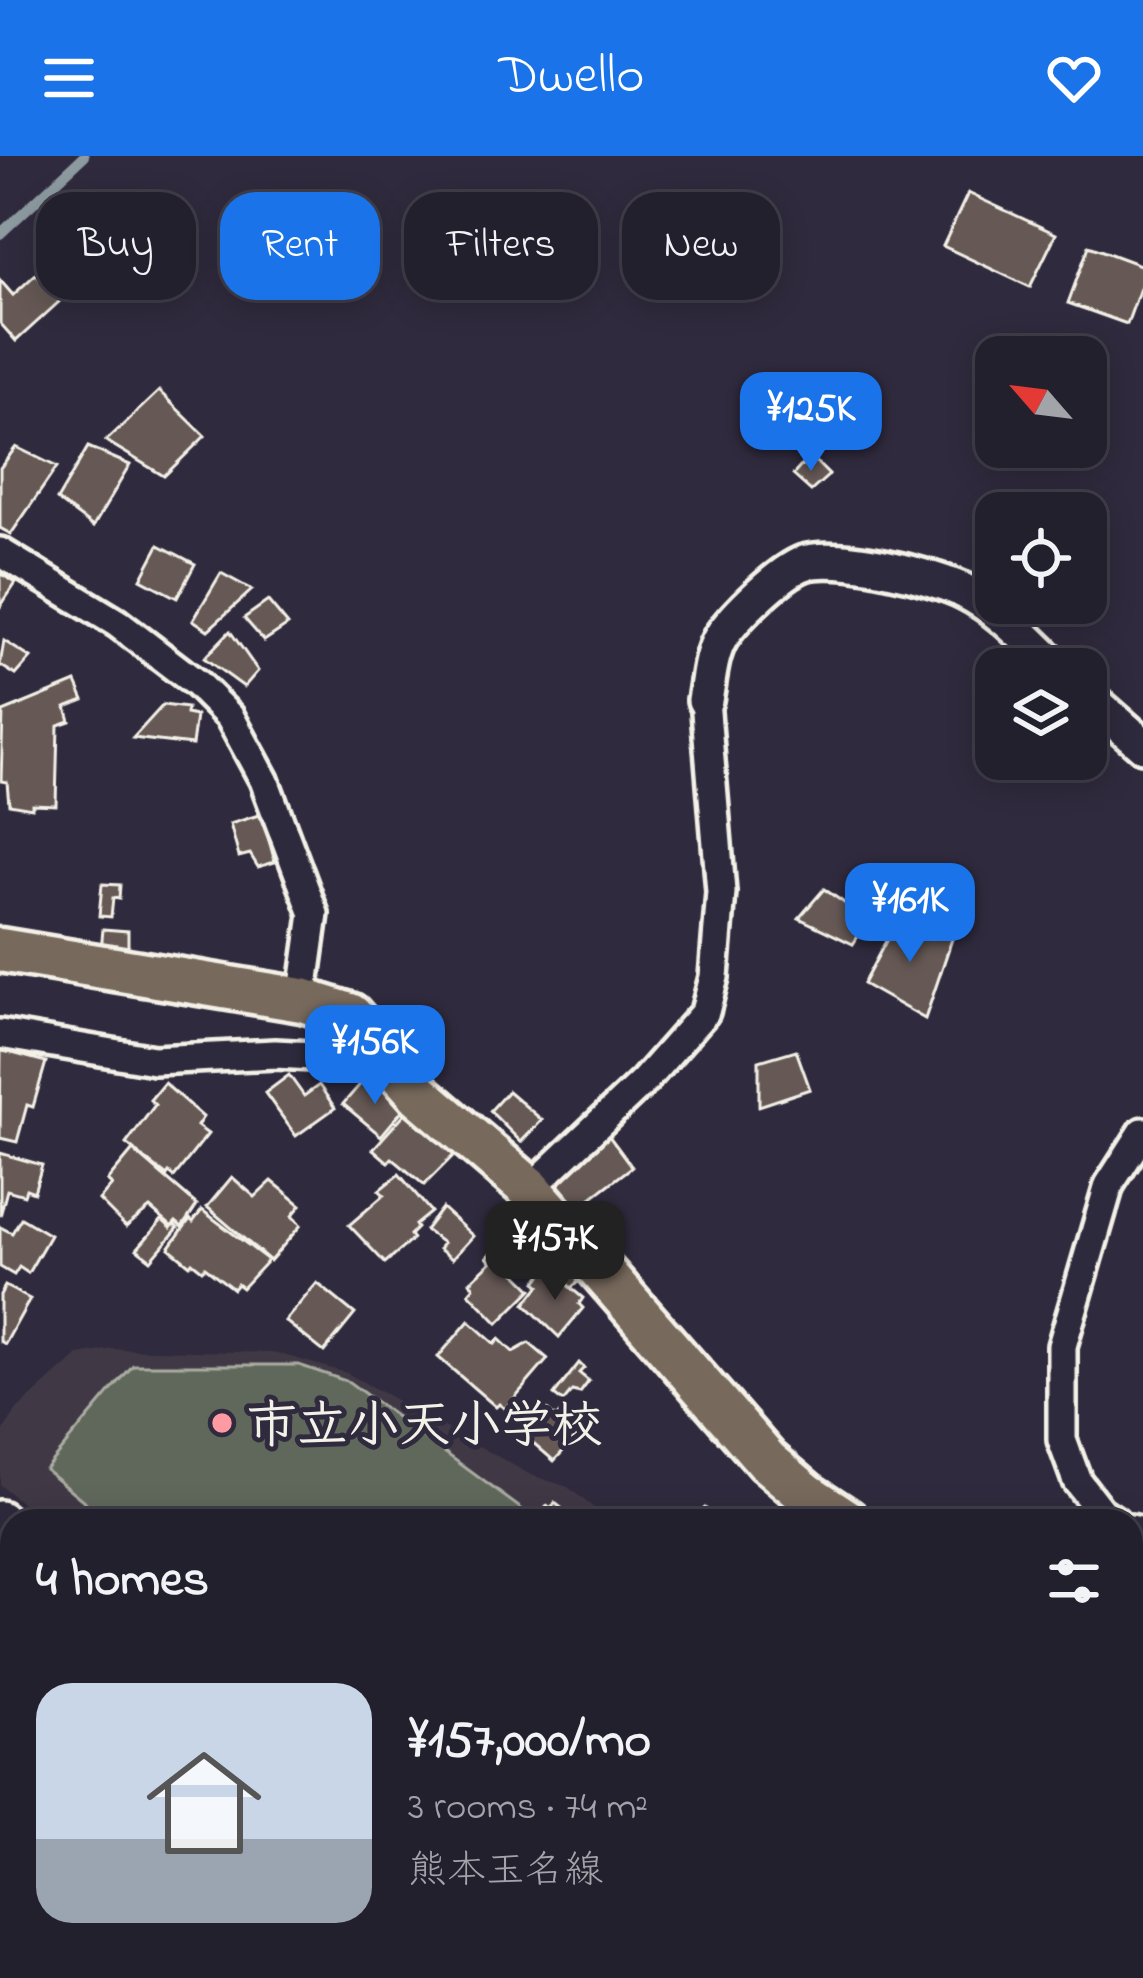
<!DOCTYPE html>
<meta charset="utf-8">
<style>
:root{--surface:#23202e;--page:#2b2836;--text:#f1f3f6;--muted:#a3a3aa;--line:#403e4a;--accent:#1a73e8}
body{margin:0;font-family:"Indie Flower","Klee One",sans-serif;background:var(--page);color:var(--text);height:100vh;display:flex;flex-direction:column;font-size:45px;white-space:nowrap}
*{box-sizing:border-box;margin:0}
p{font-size:39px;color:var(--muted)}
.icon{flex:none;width:66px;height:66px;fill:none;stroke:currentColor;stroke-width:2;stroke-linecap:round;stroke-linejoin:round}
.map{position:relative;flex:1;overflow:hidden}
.side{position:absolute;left:0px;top:1353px;width:1143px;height:471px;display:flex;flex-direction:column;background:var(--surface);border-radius:36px 36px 0 0;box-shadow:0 6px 30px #0003,0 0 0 3px var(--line)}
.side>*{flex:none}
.guide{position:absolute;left:36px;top:36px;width:1071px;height:108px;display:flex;gap:24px}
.needle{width:78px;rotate:298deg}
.tools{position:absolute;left:975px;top:180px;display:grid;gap:24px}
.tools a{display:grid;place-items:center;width:132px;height:132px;border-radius:24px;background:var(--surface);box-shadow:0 6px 30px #0003,0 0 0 3px var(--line);font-size:60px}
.price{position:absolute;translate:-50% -102px;padding:0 27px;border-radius:24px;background:var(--accent);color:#fff;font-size:39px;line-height:78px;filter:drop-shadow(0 3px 6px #0008)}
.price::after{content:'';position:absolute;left:50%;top:72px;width:36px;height:27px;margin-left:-18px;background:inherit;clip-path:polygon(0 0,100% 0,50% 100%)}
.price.selected{background:#222;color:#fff}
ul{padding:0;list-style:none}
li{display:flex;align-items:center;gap:36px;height:300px;padding:0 36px}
li span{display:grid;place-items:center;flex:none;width:336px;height:240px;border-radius:36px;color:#555}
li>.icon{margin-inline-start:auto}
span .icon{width:144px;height:144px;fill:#fffc;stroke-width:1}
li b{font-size:51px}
h2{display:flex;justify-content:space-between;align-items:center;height:144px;padding:0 36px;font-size:51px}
.pill{padding:0 42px;border-radius:36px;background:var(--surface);box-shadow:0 6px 30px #0003,0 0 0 3px var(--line);font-size:42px;line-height:108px}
.pill.selected{background:var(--accent);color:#fff}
header{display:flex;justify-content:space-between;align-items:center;height:156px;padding:0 36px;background:var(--accent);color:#fff;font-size:54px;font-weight:600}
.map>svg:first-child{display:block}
.built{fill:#3f3844}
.green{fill:#61685b;stroke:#aaaca2;stroke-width:3}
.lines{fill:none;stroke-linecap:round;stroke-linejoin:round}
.stream{stroke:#8d9ba1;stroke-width:10}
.building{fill:#655954;stroke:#f4f1e8;stroke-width:3}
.minor-casing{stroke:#f4f1e8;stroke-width:36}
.tertiary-casing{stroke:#f4f1e8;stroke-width:42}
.primary-casing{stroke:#f4f1e8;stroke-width:51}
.minor{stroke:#2f2a3d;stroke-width:27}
.tertiary{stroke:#2f2a3d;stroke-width:33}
.primary{stroke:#77695c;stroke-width:42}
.poi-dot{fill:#ff9aa2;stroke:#2f2a3d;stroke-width:4.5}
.labels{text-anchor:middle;stroke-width:10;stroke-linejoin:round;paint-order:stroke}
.poi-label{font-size:51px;font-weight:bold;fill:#f4f1e8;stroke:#2f2a3d;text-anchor:start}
</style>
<header><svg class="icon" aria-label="menu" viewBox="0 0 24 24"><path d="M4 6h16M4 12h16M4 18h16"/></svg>Dwello<svg class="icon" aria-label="heart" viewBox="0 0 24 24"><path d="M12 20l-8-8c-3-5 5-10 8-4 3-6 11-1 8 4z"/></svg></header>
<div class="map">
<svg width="1143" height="1822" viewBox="0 0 1143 1822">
<rect width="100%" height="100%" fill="#2f2a3d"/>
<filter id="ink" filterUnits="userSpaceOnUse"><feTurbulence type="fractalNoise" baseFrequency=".00833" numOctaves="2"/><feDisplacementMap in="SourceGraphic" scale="24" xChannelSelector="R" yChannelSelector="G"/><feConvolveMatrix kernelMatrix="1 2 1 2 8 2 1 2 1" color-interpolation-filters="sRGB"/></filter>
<g filter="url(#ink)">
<g class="built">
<path d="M 113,1193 L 277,1197 L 347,1217 L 531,1319 L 568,1331 L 610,1365 L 43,1365 L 0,1329 L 0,1280 L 17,1254 L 78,1199 Z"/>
<path d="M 591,1812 L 807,1812 L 799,1822 L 603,1822 Z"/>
</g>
<path class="green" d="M 133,1209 L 299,1209 L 349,1226 L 523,1354 L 514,1365 L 108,1365 L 45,1313 Z"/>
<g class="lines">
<path class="stream" d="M 0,78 L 84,0"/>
</g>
<g class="building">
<path d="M 968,37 L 1056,78 L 1030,131 L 943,90 Z"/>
<path d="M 1089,90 L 1143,110 L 1143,124 L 1127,168 L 1068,147 Z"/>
<path d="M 36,118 L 60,145 L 16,185 L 0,167 L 0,124 L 13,139 Z"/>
<path d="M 159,235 L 205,280 L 164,320 L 106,285 Z"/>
<path d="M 16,291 L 57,311 L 11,378 L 0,372 L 0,312 Z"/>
<path d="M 88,291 L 130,309 L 93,371 L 57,344 Z"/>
<path d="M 810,300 L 829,319 L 811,335 L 793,319 Z"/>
<path d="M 159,389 L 195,408 L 177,442 L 141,423 Z"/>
<path d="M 0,417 L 16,427 L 0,451 Z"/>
<path d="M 221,417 L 252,434 L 208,474 L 193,464 Z"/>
<path d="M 268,445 L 288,469 L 264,485 L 244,462 Z"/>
<path d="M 230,475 L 258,515 L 244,531 L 204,502 Z"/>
<path d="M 4,485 L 31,502 L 16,519 L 0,509 Z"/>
<path d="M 76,526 L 84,544 L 66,551 L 70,565 L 58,569 L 56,649 L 32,648 L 32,652 L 9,648 L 7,626 L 1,625 L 3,556 Z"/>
<path d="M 163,549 L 187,552 L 186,558 L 196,560 L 192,589 L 133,582 Z"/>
<path d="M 262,658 L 275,706 L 258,711 L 250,698 L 239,701 L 230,668 Z"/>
<path d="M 102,728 L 120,729 L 119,743 L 113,742 L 111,761 L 99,760 Z"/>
<path d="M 824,733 L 869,764 L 853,788 L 799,762 Z"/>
<path d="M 901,757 L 953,780 L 925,863 L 863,828 Z"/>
<path d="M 103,773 L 128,775 L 128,809 L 100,805 Z"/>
<path d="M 1,894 L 46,906 L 33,951 L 27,949 L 17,986 L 0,982 Z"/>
<path d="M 796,894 L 810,933 L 759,950 L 759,905 Z"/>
<path d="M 289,919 L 304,940 L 319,929 L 335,952 L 296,980 L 265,937 Z"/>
<path d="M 363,925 L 377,937 L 383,930 L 406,950 L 381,980 L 343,948 Z"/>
<path d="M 164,927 L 203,961 L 197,970 L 208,978 L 174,1021 L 169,1017 L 167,1020 L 126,988 L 155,949 L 150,944 Z"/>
<path d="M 508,935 L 542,964 L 521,986 L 490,955 Z"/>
<path d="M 407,955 L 459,994 L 424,1029 L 392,1002 L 388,1006 L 373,993 Z"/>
<path d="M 609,980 L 632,1011 L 582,1049 L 579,1044 L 566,1054 L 549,1024 Z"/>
<path d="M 133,994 L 197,1049 L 182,1071 L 176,1066 L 172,1071 L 150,1052 L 126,1071 L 99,1044 L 112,1029 L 107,1025 Z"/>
<path d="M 0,997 L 42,1009 L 34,1036 L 26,1033 L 24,1039 L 7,1034 L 0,1060 Z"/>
<path d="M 399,1018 L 431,1056 L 415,1069 L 417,1072 L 410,1079 L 413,1083 L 385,1107 L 349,1069 L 384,1039 L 379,1034 Z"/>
<path d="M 232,1021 L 255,1041 L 272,1025 L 301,1049 L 292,1060 L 301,1069 L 270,1105 L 207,1051 Z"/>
<path d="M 442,1052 L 473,1080 L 452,1103 L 439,1093 L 443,1087 L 425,1074 Z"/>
<path d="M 202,1054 L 268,1104 L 242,1132 L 237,1128 L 233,1133 L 205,1111 L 202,1114 L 192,1106 L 190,1109 L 169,1092 L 190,1063 L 193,1066 Z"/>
<path d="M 21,1062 L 50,1079 L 28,1117 L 19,1111 L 14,1119 L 0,1111 L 0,1071 L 12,1077 Z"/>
<path d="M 162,1064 L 171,1072 L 174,1068 L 178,1072 L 151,1104 L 137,1093 Z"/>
<path d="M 503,1085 L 521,1103 L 512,1113 L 532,1133 L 498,1167 L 469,1137 L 474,1131 L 470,1126 L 491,1106 L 487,1101 Z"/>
<path d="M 558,1090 L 585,1120 L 571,1132 L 544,1102 Z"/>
<path d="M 547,1112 L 583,1142 L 579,1148 L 583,1152 L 559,1181 L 525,1148 L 540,1129 L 536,1126 Z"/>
<path d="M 317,1127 L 355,1158 L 324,1196 L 285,1165 Z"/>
<path d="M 5,1130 L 30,1143 L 5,1188 L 0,1185 L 0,1139 Z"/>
<path d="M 469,1165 L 495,1188 L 499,1183 L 513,1196 L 529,1187 L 548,1203 L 505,1253 L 499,1248 L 496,1251 L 438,1201 Z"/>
<path d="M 579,1207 L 584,1212 L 579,1217 L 589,1225 L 580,1237 L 572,1235 L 563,1246 L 554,1239 Z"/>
<path d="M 546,1253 L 556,1262 L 561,1256 L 577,1269 L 574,1273 L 579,1278 L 554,1305 L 524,1279 Z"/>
<path d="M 555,1347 L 578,1365 L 536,1365 L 547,1350 L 551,1353 Z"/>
<path d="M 705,1352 L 719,1365 L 683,1365 L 693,1355 L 697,1359 Z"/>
<path d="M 0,1399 L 12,1405 L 12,1434 L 0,1461 Z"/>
<path d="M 227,1812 L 271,1812 L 265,1822 L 243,1822 Z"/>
<path d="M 301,1812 L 442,1812 L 438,1818 L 444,1822 L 316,1822 Z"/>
<path d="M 886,1812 L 932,1812 L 943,1822 L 877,1822 Z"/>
</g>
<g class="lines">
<defs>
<g id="minor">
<path d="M 0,396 L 117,467 L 197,528 L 230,561 L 264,624 L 314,758 L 302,844"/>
<path d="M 0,878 L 154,904 L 275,898 L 388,904"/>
<path d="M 530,1033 L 644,925 L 705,856 L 714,821 L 721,736 L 705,544"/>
<path d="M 1115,1365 L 1100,1355 L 1077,1325 L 1062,1284 L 1062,1190 L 1109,1029 L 1143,976"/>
<path d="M 1131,1373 L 1143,1376"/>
<path d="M 0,1776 L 12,1780"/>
<path d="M 97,1812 L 124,1822"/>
<path d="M 814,1822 L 822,1812"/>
</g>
<g id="tertiary">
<path d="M 1086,539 L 1143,589"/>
<path d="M 705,544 C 709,524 710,499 721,481 C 735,460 780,416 804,407 C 837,396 935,420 966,436 C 1002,454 1029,486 1058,513"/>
<path d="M 0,1362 L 12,1372"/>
<path d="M 568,1812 L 582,1822"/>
</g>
<g id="primary">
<path d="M 0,794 L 302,844 L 350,859 L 419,938 L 530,1033 L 767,1305 L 806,1338 L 847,1365"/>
<path d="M 1131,1505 L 1143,1504"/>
</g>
</defs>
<use href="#minor" class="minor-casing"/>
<use href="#tertiary" class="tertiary-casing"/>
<use href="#primary" class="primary-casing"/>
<use href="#minor" class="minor"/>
<use href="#tertiary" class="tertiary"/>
<use href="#primary" class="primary"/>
</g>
</g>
<circle class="poi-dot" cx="222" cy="1267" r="12"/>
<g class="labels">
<g class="poi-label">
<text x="246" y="1285">市立小天小学校</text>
</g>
</g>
</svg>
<div class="tools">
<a><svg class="needle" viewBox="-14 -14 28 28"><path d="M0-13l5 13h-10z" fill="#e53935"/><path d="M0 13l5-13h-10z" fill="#a3a3aa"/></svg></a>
<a><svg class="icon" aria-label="locate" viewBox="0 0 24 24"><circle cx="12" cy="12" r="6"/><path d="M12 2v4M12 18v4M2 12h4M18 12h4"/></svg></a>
<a><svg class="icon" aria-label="layers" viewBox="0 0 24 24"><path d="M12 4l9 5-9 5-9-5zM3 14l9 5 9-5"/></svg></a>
</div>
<b class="price" style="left:811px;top:318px">¥125K</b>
<b class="price" style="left:910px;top:809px">¥161K</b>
<b class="price" style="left:375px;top:951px">¥156K</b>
<b class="price selected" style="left:555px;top:1147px">¥157K</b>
<div class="guide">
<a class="pill">Buy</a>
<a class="pill selected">Rent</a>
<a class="pill">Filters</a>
<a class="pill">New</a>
</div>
<section class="side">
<h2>4 homes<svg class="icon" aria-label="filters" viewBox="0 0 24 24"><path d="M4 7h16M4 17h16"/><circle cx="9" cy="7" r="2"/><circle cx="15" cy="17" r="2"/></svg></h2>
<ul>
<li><span style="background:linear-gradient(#c9d6e8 65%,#9aa5b1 0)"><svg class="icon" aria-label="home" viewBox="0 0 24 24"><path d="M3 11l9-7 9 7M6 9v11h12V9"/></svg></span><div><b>¥157,000/mo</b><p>3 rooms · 74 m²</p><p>熊本玉名線</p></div></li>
</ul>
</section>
</div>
